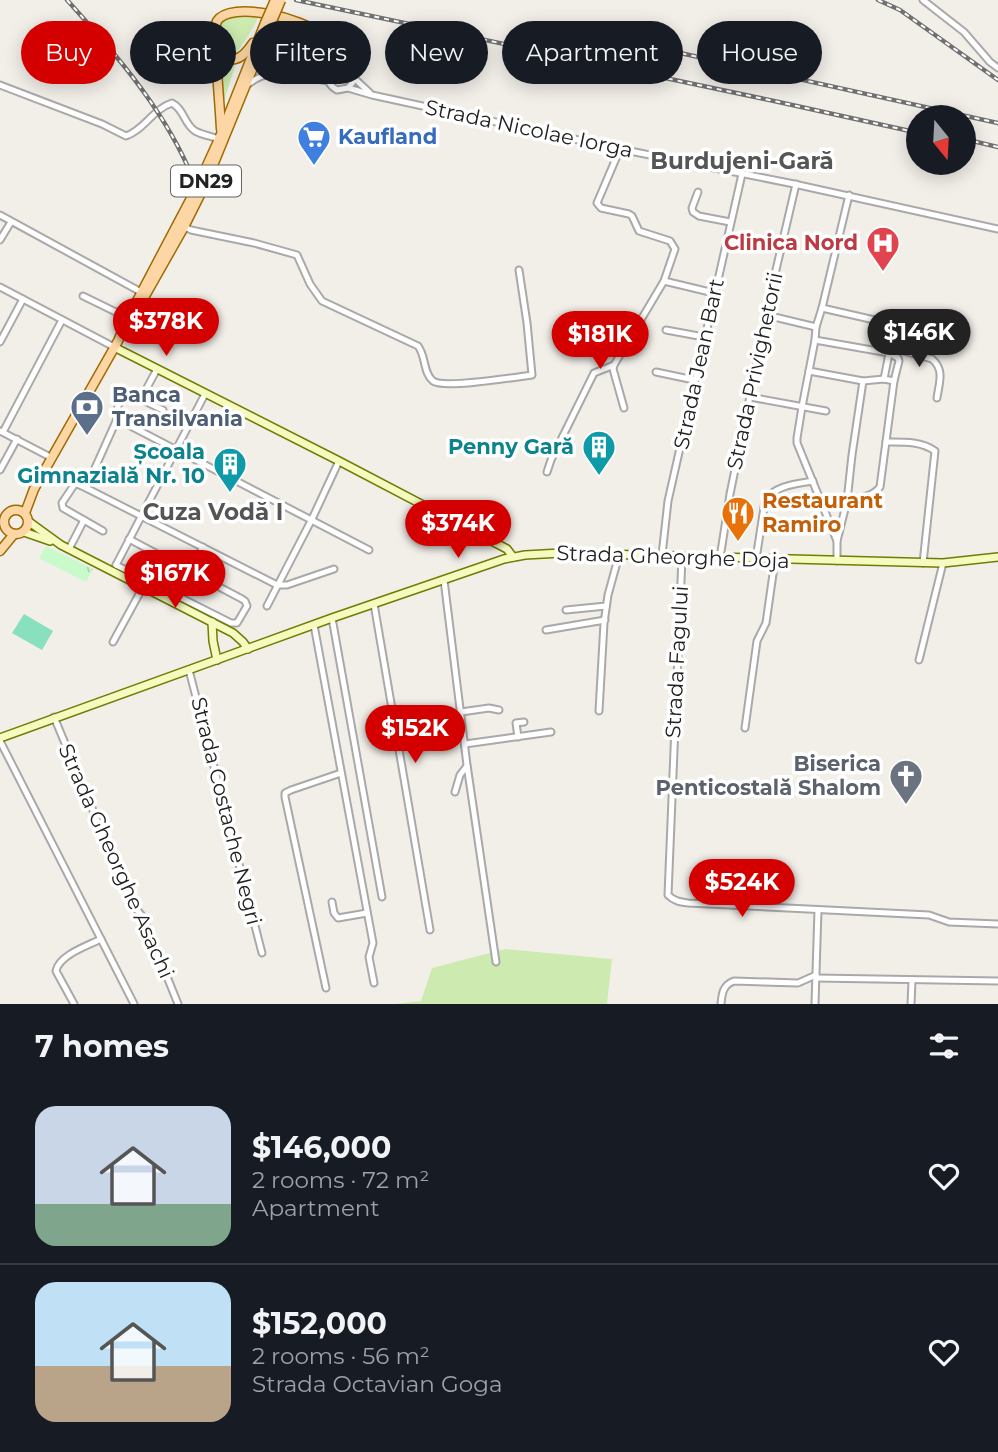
<!DOCTYPE html>
<meta charset="utf-8">
<style>
:root{--surface:#171b24;--page:#20242c;--text:#f1f3f6;--muted:#9ea1a6;--line:#363941;--accent:#d40000}
body{margin:0;font-family:Montserrat,sans-serif;background:var(--page);color:var(--text);height:100vh;display:flex;flex-direction:column;font-size:26px;white-space:nowrap}
*{box-sizing:border-box;margin:0}
p{font-size:23px;color:var(--muted)}
.icon{flex:none;width:38px;height:38px;fill:none;stroke:currentColor;stroke-width:2;stroke-linecap:round;stroke-linejoin:round}
.map{position:relative;height:1004px;overflow:hidden}
.drawer{display:flex;flex-direction:column;background:var(--surface);flex:1}
.drawer>*{flex:none}
.top-card{position:absolute;left:21px;top:21px;width:957px;height:63px;display:flex;gap:14px}
.needle{width:46px;rotate:162deg}
.fabs{position:absolute;left:906px;top:105px;display:grid;gap:14px}
.fabs a{display:grid;place-items:center;width:70px;height:70px;border-radius:50%;background:var(--surface);box-shadow:0 4px 18px #0003;font-size:35px}
.price{position:absolute;translate:-50% -60px;padding:0 16px;border-radius:24px;background:var(--accent);color:#fff;font-size:23px;line-height:46px;filter:drop-shadow(0 2px 4px #0008)}
.price::after{content:'';position:absolute;left:50%;top:42px;width:21px;height:16px;margin-left:-10px;background:inherit;clip-path:polygon(0 0,100% 0,50% 100%)}
.price.active{background:#222;color:#fff}
ul{padding:0;list-style:none}
li{display:flex;align-items:center;gap:21px;height:175px;padding:0 35px}
li+li{border-top:2px solid var(--line)}
li span{display:grid;place-items:center;flex:none;width:196px;height:140px;border-radius:21px;color:#555}
li>.icon{margin-inline-start:auto}
span .icon{width:84px;height:84px;fill:#fffc;stroke-width:1}
li b{font-size:30px}
h2{display:flex;justify-content:space-between;align-items:center;height:84px;padding:0 35px;font-size:30px}
.chip{padding:0 24px;border-radius:32px;background:var(--surface);box-shadow:0 4px 18px #0003;font-size:24px;line-height:63px}
.chip.active{background:var(--accent);color:#fff}
.map>svg:first-child{display:block}
.grass{fill:#cdebb0}
.park{fill:url(#park-tufts)}
.pitch{fill:#88e0be}
.lines{fill:none;stroke-linecap:round;stroke-linejoin:round}
.street-casing{stroke:#a9a9a9;stroke-width:9}
.secondary-casing{stroke:#707d05;stroke-width:10}
.primary-casing{stroke:#a06b00;stroke-width:11}
.street{stroke:#fff;stroke-width:5}
.secondary{stroke:#f7fabf;stroke-width:7}
.primary{stroke:#fcd6a4;stroke-width:8}
.rail-casing{stroke:#707070;stroke-width:4.5}
.rail{stroke:#fff;stroke-width:2;stroke-dasharray:5;stroke-linecap:butt}
.primary-bridge-casing{stroke:#a06b00;stroke-width:11;stroke-linecap:butt}
.primary-bridge{stroke:#fcd6a4;stroke-width:8}
.labels{text-anchor:middle;stroke-width:7;stroke-linejoin:round;paint-order:stroke}
.shield{fill:#fff;stroke:#646464;stroke-width:2}
.shield-label{font-size:19px;font-weight:bold;fill:#222}
.street-label{font-size:21px;fill:#222;stroke:#fff}
.shop-label{font-size:21px;font-weight:bold;fill:#366cbe;stroke:#fff;text-anchor:start}
.health-label{font-size:21px;font-weight:bold;fill:#be3a42;stroke:#fff;text-anchor:end}
.service-label{font-size:21px;font-weight:bold;fill:#4e5e75;stroke:#fff;text-anchor:start}
.culture-label{font-size:21px;font-weight:bold;fill:#0d838f;stroke:#fff;text-anchor:end}
.food-label{font-size:21px;font-weight:bold;fill:#c56008;stroke:#fff;text-anchor:start}
.worship-label{font-size:21px;font-weight:bold;fill:#5b616d;stroke:#fff;text-anchor:end}
.neighbourhood-label{font-size:23px;font-weight:bold;fill:#555;stroke:#fff}
</style>
<div class="map">
<svg width="998" height="1004" viewBox="0 0 998 1004">
<defs>
<pattern id="park-tufts" width="24" height="20" patternUnits="userSpaceOnUse" patternTransform="scale(1.75)"><rect width="24" height="20" fill="#c8facc"/><path d="M3 7l-1-3M5 7V3M7 7l1-3M15 17l-1-3M17 17v-4M19 17l1-3" fill="none" stroke="#acd6af"/></pattern>
</defs>
<rect width="100%" height="100%" fill="#f2efe9"/>
<g class="grass">
<path d="M 247,7 L 262,9 C 260,16 240,52 233,55 C 232,56 229,55 227,56 L 220,46 C 217,23 223,12 247,7 Z"/>
<path d="M 218,54 L 230,63 L 236,63 L 224,101 Z"/>
<path d="M 505,949 L 612,959 L 607,1004 L 394,1004 L 421,1001 L 432,968 Z"/>
</g>
<path class="park" d="M 46,546 L 93,569 L 86,582 L 39,558 Z"/>
<path class="pitch" d="M 24,614 L 53,631 L 42,650 L 12,633 Z"/>
<g class="lines">
<defs>
<g id="street">
<path d="M 923,0 L 964,32 L 990,62 L 998,68"/>
<path d="M 264,45 C 265,58 272,65 282,73"/>
<path d="M 354,78 L 370,93"/>
<path d="M 248,84 C 268,70 277,73 299,77 C 309,78 319,79 328,81"/>
<path d="M 0,85 L 102,124 L 126,136 C 144,130 153,109 172,103 C 184,109 184,124 195,131 C 202,135 211,136 219,139"/>
<path d="M 348,88 L 353,82 L 352,71 L 345,65 C 327,64 321,81 337,90 L 348,88 L 372,95 L 620,149 L 794,184 L 998,229"/>
<path d="M 620,149 L 597,203 L 601,208 L 629,214 L 632,216 L 639,231 L 670,241 L 675,249 L 664,281 L 614,365 L 613,369 L 624,408"/>
<path d="M 698,192 L 692,208 L 693,212 L 699,216 L 730,222"/>
<path d="M 0,215 L 141,292"/>
<path d="M 182,226 L 191,230 L 254,243 L 297,255 L 310,284 L 322,301 L 418,346 C 426,356 423,373 433,381 C 444,389 516,377 532,375 L 527,323 L 519,270"/>
<path d="M 0,240 L 11,222"/>
<path d="M 664,281 L 714,293"/>
<path d="M 0,287 L 114,347"/>
<path d="M 83,296 L 128,318"/>
<path d="M 822,308 L 892,324 L 894,328 L 884,379"/>
<path d="M 766,315 L 816,327"/>
<path d="M 666,330 L 704,337"/>
<path d="M 815,340 L 889,353 L 898,358 L 899,361 L 894,381"/>
<path d="M 0,342 L 23,299"/>
<path d="M 890,347 L 932,359 C 945,370 939,383 937,398"/>
<path d="M 809,371 L 863,381 L 884,379 L 894,381 L 880,487 C 872,497 859,498 847,501"/>
<path d="M 656,372 L 694,380"/>
<path d="M 750,397 L 826,411"/>
<path d="M 141,399 L 157,369"/>
<path d="M 117,419 L 369,550"/>
<path d="M 0,431 L 52,458"/>
<path d="M 3,432 L 62,320"/>
<path d="M 886,442 C 903,442 921,441 935,451 L 923,563"/>
<path d="M 0,470 L 17,439"/>
<path d="M 547,472 L 551,460 L 594,373 L 614,365"/>
<path d="M 86,488 L 117,419 C 115,410 120,397 128,393 L 163,410"/>
<path d="M 103,531 L 63,508 L 62,503 L 74,485 L 77,484 L 86,488 L 277,585 L 287,585 L 334,569"/>
<path d="M 837,541 L 797,443 L 797,438 L 802,407 L 815,340 L 816,327 L 822,308 L 849,195"/>
<path d="M 69,549 L 84,520"/>
<path d="M 662,555 L 668,501 L 742,174"/>
<path d="M 682,557 L 668,895 C 674,901 680,902 688,903 L 929,915 L 949,922 L 998,924"/>
<path d="M 720,558 L 730,494 L 775,274 L 796,184"/>
<path d="M 756,559 L 765,501 C 775,485 796,484 813,481"/>
<path d="M 837,561 L 837,541 L 847,501 L 852,455 L 863,381"/>
<path d="M 116,565 L 231,623 L 237,623 L 247,606 L 245,601 L 242,599 L 129,539"/>
<path d="M 116,565 L 205,394"/>
<path d="M 444,580 L 467,765 L 496,962"/>
<path d="M 178,596 L 203,547"/>
<path d="M 374,604 L 430,930"/>
<path d="M 267,606 L 312,519 L 339,461"/>
<path d="M 566,610 L 606,606"/>
<path d="M 332,618 L 382,897"/>
<path d="M 314,625 L 373,943 L 369,957 L 374,983"/>
<path d="M 546,630 L 605,620"/>
<path d="M 113,642 L 143,587"/>
<path d="M 919,660 L 943,563"/>
<path d="M 189,670 L 262,953"/>
<path d="M 599,711 L 604,623 L 608,595 L 619,555"/>
<path d="M 461,712 L 489,708 L 499,710"/>
<path d="M 54,717 L 132,904 L 143,917 L 178,1004"/>
<path d="M 745,728 L 757,641 L 766,623 L 775,560"/>
<path d="M 518,737 L 516,723 L 524,722"/>
<path d="M 0,741 L 134,1004"/>
<path d="M 465,744 L 551,732"/>
<path d="M 455,792 L 460,775 L 467,766"/>
<path d="M 332,902 L 334,913 L 338,918 L 367,913"/>
<path d="M 816,978 L 998,981"/>
<path d="M 326,988 L 285,797 L 285,793 L 291,790 L 341,773"/>
<path d="M 74,1004 L 56,971 C 59,955 87,946 101,939"/>
<path d="M 721,1004 C 722,993 723,985 734,981 L 798,983 L 816,975"/>
<path d="M 815,1004 L 818,910"/>
<path d="M 911,1004 L 912,981"/>
</g>
<g id="secondary">
<path d="M 114,347 L 339,461 L 507,549 L 513,557"/>
<path d="M 28,521 L 61,545 L 233,633 L 243,642 L 248,649"/>
<path d="M 24,532 L 50,541"/>
<path d="M 212,622 L 213,641 L 217,660"/>
<path d="M 0,738 L 332,618 L 504,559 L 525,555 L 561,553 L 943,563 L 998,557"/>
</g>
<g id="primary">
<path d="M 217,46 C 228,68 242,60 253,43"/>
<path d="M 332,68 L 333,47"/>
<path d="M 221,129 C 220,109 218,89 217,69 C 215,54 212,36 217,21 C 231,0 302,18 322,35 C 332,43 338,54 345,65"/>
<path d="M 128,326 L 184,227 L 205,185 L 270,26"/>
<circle cx="16" cy="522" r="12"/>
<path d="M 25,513 L 34,489 L 118,341 L 128,318 L 199,183 L 219,139 L 265,23"/>
<path d="M 0,551 L 14,534"/>
</g>
</defs>
<use href="#street" class="street-casing"/>
<use href="#secondary" class="secondary-casing"/>
<use href="#primary" class="primary-casing"/>
<use href="#street" class="street"/>
<use href="#secondary" class="secondary"/>
<use href="#primary" class="primary"/>
<defs>
<g id="rail">
<path d="M 67,0 C 113,51 159,103 188,167"/>
<path d="M 296,0 L 774,101 L 919,133"/>
<path d="M 878,0 L 900,10 L 998,80"/>
<path d="M 662,49 L 998,123"/>
<path d="M 964,139 L 998,147"/>
</g>
</defs>
<use href="#rail" class="rail-casing"/>
<use href="#rail" class="rail"/>
<defs>
<g id="primary-bridge">
<path d="M 265,23 L 275,0"/>
<path d="M 270,26 L 281,0"/>
</g>
</defs>
<use href="#primary-bridge" class="primary-bridge-casing"/>
<use href="#primary-bridge" class="primary-bridge"/>
</g>
<defs>
<symbol id="supermarket-pin" viewBox="-11 -11 22 30"><path d="M0 17L-7.5 6A9.5 9.5 0 1 1 7.5 6Z" fill="#3f7fe0" stroke="#fff"/><path d="M-6-5.5h2.5l.6 2H6L4.5 2H-2.5L-4.4-4H-6ZM-1.5 3.2a1.3 1.3 0 1 0 .1 0ZM3 3.2a1.3 1.3 0 1 0 .1 0Z" fill="#fff"/></symbol>
<symbol id="hospital-pin" viewBox="-11 -11 22 30"><path d="M0 17L-7.5 6A9.5 9.5 0 1 1 7.5 6Z" fill="#e0444e" stroke="#fff"/><path d="M-5-5h3v3.5h4V-5h3V5h-3V1.5h-4V5h-3Z" fill="#fff"/></symbol>
<symbol id="bank-pin" viewBox="-11 -11 22 30"><path d="M0 17L-7.5 6A9.5 9.5 0 1 1 7.5 6Z" fill="#5c6f8a" stroke="#fff"/><path d="M-6-4H6V4H-6ZM0-2.3a2.3 2.3 0 1 0 0 4.6a2.3 2.3 0 1 0 0-4.6Z" fill="#fff"/></symbol>
<symbol id="building-pin" viewBox="-11 -11 22 30"><path d="M0 17L-7.5 6A9.5 9.5 0 1 1 7.5 6Z" fill="#0f9aa8" stroke="#fff"/><path d="M-4-6H4V6H1V3H-1V6H-4ZM-2.5-4.3h1.7v1.8h-1.7ZM.8-4.3h1.7v1.8H.8ZM-2.5-1h1.7V.8h-1.7ZM.8-1h1.7V.8H.8Z" fill="#fff"/></symbol>
<symbol id="restaurant-pin" viewBox="-11 -11 22 30"><path d="M0 17L-7.5 6A9.5 9.5 0 1 1 7.5 6Z" fill="#e8710a" stroke="#fff"/><path d="M-5-6h1v4h1v-4h1v4h1v-4h1v5L-1.5 .5V6h-2V.5L-5-1ZM5-6V6H3V1.5H1.5Q1.5-4 5-6Z" fill="#fff"/></symbol>
<symbol id="church-pin" viewBox="-11 -11 22 30"><path d="M0 17L-7.5 6A9.5 9.5 0 1 1 7.5 6Z" fill="#6b7280" stroke="#fff"/><path d="M-1.2-6h2.4v3.5h3.3v2.4h-3.3V6h-2.4V-.1h-3.3v-2.4h3.3Z" fill="#fff"/></symbol>
</defs>
<g fill-rule="evenodd">
<use href="#supermarket-pin" x="295" y="118" width="38" height="52"/>
<use href="#hospital-pin" x="864" y="224" width="38" height="52"/>
<use href="#bank-pin" x="68" y="388" width="38" height="52"/>
<use href="#building-pin" x="580" y="428" width="38" height="52"/>
<use href="#building-pin" x="211" y="445" width="38" height="52"/>
<use href="#restaurant-pin" x="719" y="494" width="38" height="52"/>
<use href="#church-pin" x="887" y="757" width="38" height="52"/>
</g>
<g class="labels">
<rect class="shield" x="171" y="165.5" width="70" height="31" rx="5"/>
<g class="shield-label">
<text x="206" y="188">DN29</text>
</g>
<g class="street-label">
<text transform="translate(529 129) rotate(12)" y="7">Strada Nicolae Iorga</text>
<text transform="translate(699 364) rotate(-78)" y="7">Strada Jean Bart</text>
<text transform="translate(755 371) rotate(-78)" y="7">Strada Privighetorii</text>
<text transform="translate(673 557) rotate(2)" y="7">Strada Gheorghe Doja</text>
<text transform="translate(677 662) rotate(-87)" y="7">Strada Fagului</text>
<text transform="translate(226 811) rotate(76)" y="7">Strada Costache Negri</text>
<text transform="translate(116 861) rotate(66)" y="7">Strada Gheorghe Asachi</text>
</g>
<g class="shop-label">
<text x="338" y="144">Kaufland</text>
</g>
<g class="health-label">
<text x="858" y="250">Clinica Nord</text>
</g>
<g class="service-label">
<text x="112" y="402">Banca<tspan x="112" dy="24">Transilvania</tspan></text>
</g>
<g class="culture-label">
<text x="574" y="454">Penny Gară</text>
<text x="205" y="459">Școala<tspan x="205" dy="24">Gimnazială Nr. 10</tspan></text>
</g>
<g class="food-label">
<text x="762" y="508">Restaurant<tspan x="762" dy="24">Ramiro</tspan></text>
</g>
<g class="worship-label">
<text x="881" y="771">Biserica<tspan x="881" dy="24">Penticostală Shalom</tspan></text>
</g>
<g class="neighbourhood-label">
<text x="742" y="169">Burdujeni-Gară</text>
<text x="213" y="520">Cuza Vodă I</text>
</g>
</g>
</svg>
<div class="fabs">
<a><svg class="needle" viewBox="-14 -14 28 28"><path d="M0-13l5 13h-10z" fill="#e53935"/><path d="M0 13l5-13h-10z" fill="#9ea1a6"/></svg></a>
</div>
<b class="price" style="left:166px;top:358px">$378K</b>
<b class="price active" style="left:919px;top:369px">$146K</b>
<b class="price" style="left:600px;top:371px">$181K</b>
<b class="price" style="left:458px;top:560px">$374K</b>
<b class="price" style="left:175px;top:610px">$167K</b>
<b class="price" style="left:415px;top:765px">$152K</b>
<b class="price" style="left:742px;top:919px">$524K</b>
<div class="top-card">
<a class="chip active">Buy</a>
<a class="chip">Rent</a>
<a class="chip">Filters</a>
<a class="chip">New</a>
<a class="chip">Apartment</a>
<a class="chip">House</a>
</div>
</div>
<section class="drawer">
<h2>7 homes<svg class="icon" aria-label="filters" viewBox="0 0 24 24"><path d="M4 7h16M4 17h16"/><circle cx="9" cy="7" r="2"/><circle cx="15" cy="17" r="2"/></svg></h2>
<ul>
<li><span style="background:linear-gradient(#c9d6e8 70%,#7fa58c 0)"><svg class="icon" aria-label="home" viewBox="0 0 24 24"><path d="M3 11l9-7 9 7M6 9v11h12V9"/></svg></span><div><b>$146,000</b><p>2 rooms · 72 m²</p><p>Apartment</p></div><svg class="icon" aria-label="heart" viewBox="0 0 24 24"><path d="M12 20l-8-8c-3-5 5-10 8-4 3-6 11-1 8 4z"/></svg></li>
<li><span style="background:linear-gradient(#bfe0f5 60%,#b9a48a 0)"><svg class="icon" aria-label="home" viewBox="0 0 24 24"><path d="M3 11l9-7 9 7M6 9v11h12V9"/></svg></span><div><b>$152,000</b><p>2 rooms · 56 m²</p><p>Strada Octavian Goga</p></div><svg class="icon" aria-label="heart" viewBox="0 0 24 24"><path d="M12 20l-8-8c-3-5 5-10 8-4 3-6 11-1 8 4z"/></svg></li>
</ul>
</section>
